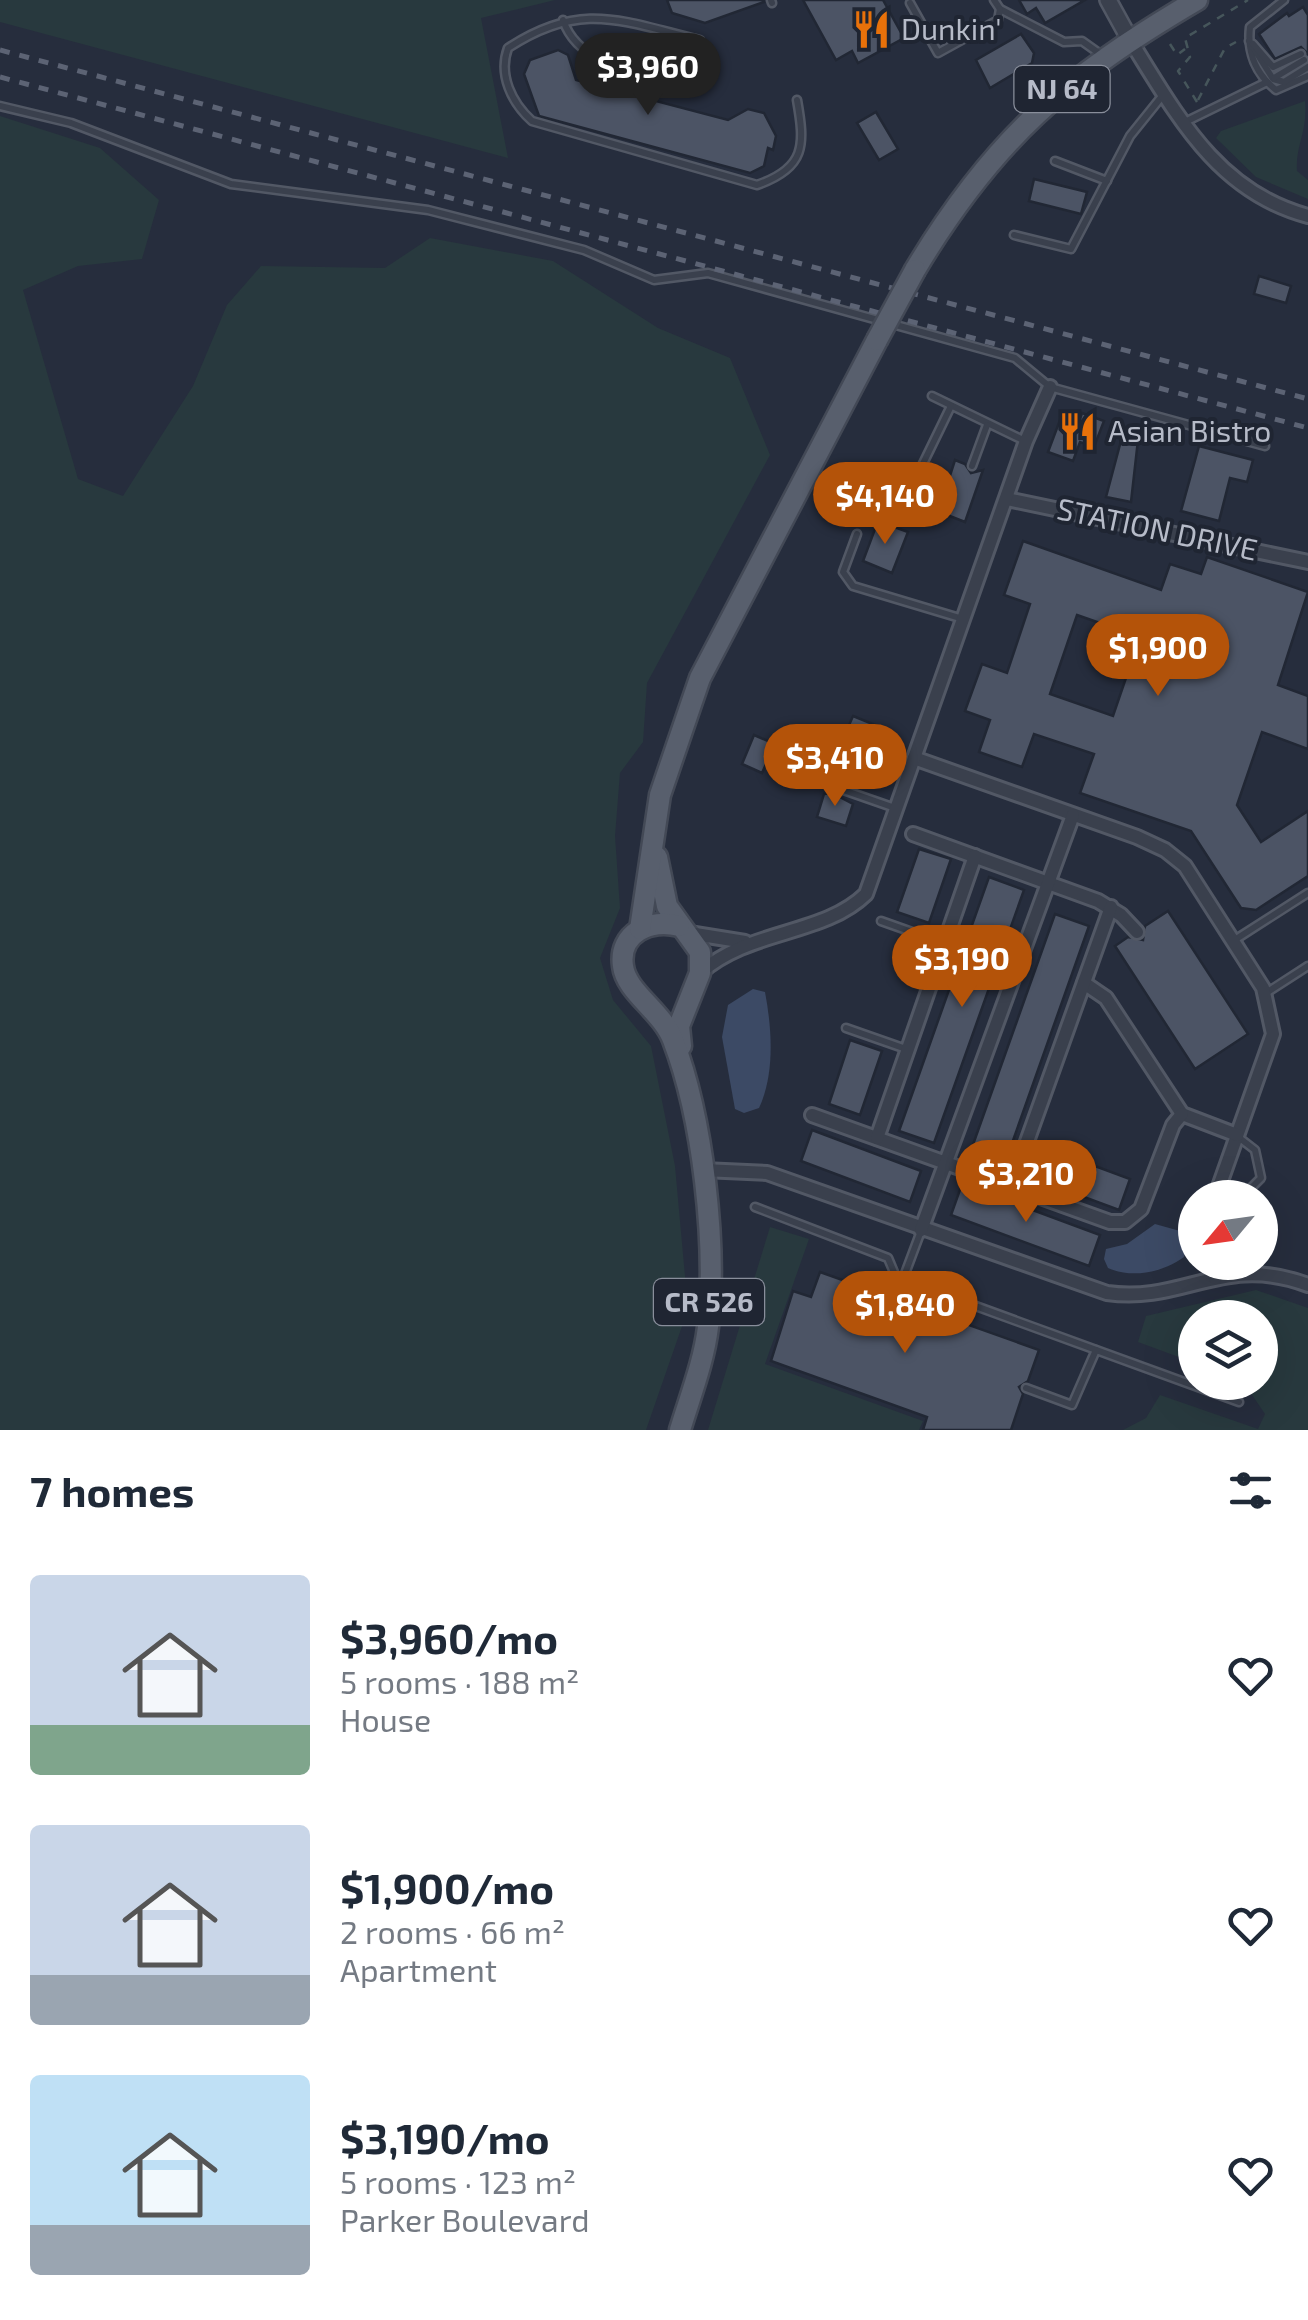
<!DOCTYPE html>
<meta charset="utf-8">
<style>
:root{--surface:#fff;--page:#f2f2f3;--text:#1f2937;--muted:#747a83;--accent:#b45309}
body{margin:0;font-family:"Exo 2",sans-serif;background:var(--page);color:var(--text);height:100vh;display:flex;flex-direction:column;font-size:38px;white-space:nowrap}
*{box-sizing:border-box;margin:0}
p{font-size:32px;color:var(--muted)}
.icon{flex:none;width:55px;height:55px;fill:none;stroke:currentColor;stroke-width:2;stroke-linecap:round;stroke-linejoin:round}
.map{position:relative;height:1430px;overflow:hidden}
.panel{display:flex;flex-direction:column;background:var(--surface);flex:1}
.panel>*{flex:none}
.needle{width:65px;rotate:241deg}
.tools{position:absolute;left:1178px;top:1180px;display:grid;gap:20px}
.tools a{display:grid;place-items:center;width:100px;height:100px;border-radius:50%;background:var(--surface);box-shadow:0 10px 40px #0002;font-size:50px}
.price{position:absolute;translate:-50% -85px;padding:0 22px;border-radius:35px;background:var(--accent);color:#fff;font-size:32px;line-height:65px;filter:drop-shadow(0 2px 5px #0008)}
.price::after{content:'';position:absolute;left:50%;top:60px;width:30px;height:22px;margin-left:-15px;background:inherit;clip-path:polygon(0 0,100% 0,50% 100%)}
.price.active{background:#222;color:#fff}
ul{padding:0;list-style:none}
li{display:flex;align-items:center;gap:30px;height:250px;padding:0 30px}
li span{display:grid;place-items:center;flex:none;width:280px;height:200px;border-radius:10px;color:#555}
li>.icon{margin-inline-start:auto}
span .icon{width:120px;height:120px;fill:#fffc;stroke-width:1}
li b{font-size:42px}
h2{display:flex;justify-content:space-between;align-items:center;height:120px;padding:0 30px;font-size:42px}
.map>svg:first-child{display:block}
.green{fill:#28393e}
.water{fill:#3c4a65}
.building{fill:#4c5465;stroke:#212734;stroke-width:2.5;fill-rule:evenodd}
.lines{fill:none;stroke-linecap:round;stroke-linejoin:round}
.service-casing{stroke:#525865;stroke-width:11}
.minor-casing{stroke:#525865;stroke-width:18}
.tertiary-casing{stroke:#525865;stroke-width:20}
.primary-casing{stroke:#434956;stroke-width:25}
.path{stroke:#46565b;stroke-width:2.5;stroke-dasharray:8 8;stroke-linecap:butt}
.service{stroke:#3a404d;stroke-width:6}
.minor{stroke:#3a404d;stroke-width:12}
.tertiary{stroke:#3a404d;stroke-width:15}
.primary{stroke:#585f6d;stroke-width:20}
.rail{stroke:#5c6374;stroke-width:5;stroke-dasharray:10 10;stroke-linecap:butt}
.primary-bridge-casing{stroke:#434956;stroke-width:25;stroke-linecap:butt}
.primary-bridge{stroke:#585f6d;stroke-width:20}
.labels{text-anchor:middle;stroke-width:8;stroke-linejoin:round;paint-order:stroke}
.shield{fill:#1f2532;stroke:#898e9b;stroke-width:2.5}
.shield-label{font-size:28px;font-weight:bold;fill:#b6bbc8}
.poi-label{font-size:30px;fill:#b6bbc8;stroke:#1f2532;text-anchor:start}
.street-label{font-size:30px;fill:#b6bbc8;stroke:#1f2532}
</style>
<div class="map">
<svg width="1308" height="1430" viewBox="0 0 1308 1430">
<rect width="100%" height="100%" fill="#262d3d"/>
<g class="green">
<path d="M 0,0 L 555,0 L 481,18 L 508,158 L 0,22 Z"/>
<path d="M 1305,101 C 1308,132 1295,145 1297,171 L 1308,180 L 1308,199 L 1256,177 L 1216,138 L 1221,131 Z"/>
<path d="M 0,116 L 100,148 L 159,200 L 142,259 L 78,266 L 23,290 L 78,479 L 123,496 L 193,386 L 227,305 L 261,266 L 385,268 L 430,238 L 553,261 L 658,328 L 730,358 L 770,455 L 647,683 L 643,742 L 620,773 L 615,836 L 620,908 L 600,958 L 613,1000 L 651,1046 L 675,1166 L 688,1309 L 646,1430 L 0,1430 Z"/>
<path d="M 770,1227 L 809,1239 L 765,1364 L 923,1421 L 919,1430 L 708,1430 Z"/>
<path d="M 1256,1290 L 1308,1308 L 1308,1430 L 1123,1430 L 1146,1418 L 1160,1395 L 1258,1429 L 1265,1414 L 1244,1383 L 1260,1382 L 1260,1318 L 1195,1318 L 1195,1363 L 1138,1342 L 1146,1316 Z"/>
</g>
<g class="water">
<path d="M 753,989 L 765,992 C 772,1029 775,1074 759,1108 L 744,1113 L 735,1109 L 722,1037 L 728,1005 Z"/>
<path d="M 1155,1224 L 1180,1231 L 1187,1245 L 1184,1257 C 1164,1272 1132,1279 1108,1268 L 1104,1259 L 1106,1249 L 1127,1244 Z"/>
</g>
<g class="building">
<path d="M 667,0 L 764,0 L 764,2 L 705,23 L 672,13 Z"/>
<path d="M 803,0 L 883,0 L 904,38 L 858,63 L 852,51 L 836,60 Z"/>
<path d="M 1019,0 L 1085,0 L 1045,23 L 1036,8 L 1027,14 Z"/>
<path d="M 1303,7 L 1308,15 L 1308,54 L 1301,47 L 1275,59 L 1259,34 L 1287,13 L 1289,16 Z"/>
<path d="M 1021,34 L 1034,53 L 1032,63 L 990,88 L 976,60 Z"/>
<path d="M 558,50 L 568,55 L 576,80 L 728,120 L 748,109 L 764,113 L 776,136 L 773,150 L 768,148 L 764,166 L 750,173 L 539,116 L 524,74 L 530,60 Z"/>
<path d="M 876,112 L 898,149 L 879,160 L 857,123 Z"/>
<path d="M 1034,179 L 1087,192 L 1081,214 L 1029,201 Z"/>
<path d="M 1259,276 L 1291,286 L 1286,303 L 1254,294 Z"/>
<path d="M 1082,413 L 1104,421 L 1094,447 L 1080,442 L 1073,461 L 1048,452 L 1060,420 L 1066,414 L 1080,419 Z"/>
<path d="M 1122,437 L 1138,440 L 1131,502 L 1106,497 Z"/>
<path d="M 1199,446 L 1253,460 L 1247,482 L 1230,478 L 1219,521 L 1181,511 Z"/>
<path d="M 955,460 L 965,464 L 971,473 L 983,470 L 965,522 L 937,511 L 941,501 L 949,497 L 946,488 Z"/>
<path d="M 878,521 L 908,532 L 892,573 L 863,561 Z"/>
<path d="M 1023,541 L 1161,590 L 1170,564 L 1201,574 L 1207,557 L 1308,592 L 1278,685 L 1308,696 L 1308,749 L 1262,732 L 1237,805 L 1261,842 L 1308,811 L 1308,876 L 1256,910 L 1241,908 L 1191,831 L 1080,793 L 1094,754 L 1034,734 L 1022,767 L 979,752 L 990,720 L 965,711 L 982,664 L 1007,673 L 1030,604 L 1004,595 ZM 1077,615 L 1140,637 L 1113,716 L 1050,694 Z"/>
<path d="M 853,716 L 880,727 L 873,743 L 846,732 Z"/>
<path d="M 754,735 L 775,744 L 762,773 L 742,764 Z"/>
<path d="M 832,793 L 853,804 L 846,826 L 817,817 L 824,794 Z"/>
<path d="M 919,849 L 951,859 L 929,923 L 897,912 Z"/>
<path d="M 989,877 L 1024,890 L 934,1143 L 899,1131 Z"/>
<path d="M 1168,911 L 1248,1034 L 1195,1069 L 1115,946 L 1128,937 L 1143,940 L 1145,926 Z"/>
<path d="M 1055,914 L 1089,926 L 1004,1166 L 970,1153 Z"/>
<path d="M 850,1040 L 882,1051 L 860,1115 L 829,1104 Z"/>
<path d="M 812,1130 L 921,1171 L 910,1202 L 801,1161 Z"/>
<path d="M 1041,1146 L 1130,1179 L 1119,1210 L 1030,1177 Z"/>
<path d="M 962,1184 L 1100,1235 L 1089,1266 L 951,1215 Z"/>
<path d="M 820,1272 L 1039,1350 L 1028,1381 L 1019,1387 L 1023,1394 L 1011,1430 L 923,1430 L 927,1417 L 771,1361 L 793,1291 L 811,1297 Z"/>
</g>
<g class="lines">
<defs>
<g id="service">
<path d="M 771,0 L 772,3"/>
<path d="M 994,0 L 1000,9 L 1064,42 L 1082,41 L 1103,56"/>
<path d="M 1284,0 L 1250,27 C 1247,52 1256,74 1276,90 L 1308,76"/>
<path d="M 910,3 L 938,53 L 998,20 L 1000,9"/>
<path d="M 563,20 C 580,70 645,71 690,83 L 700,40 C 621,21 581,0 508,48 C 498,75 512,103 532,121 L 757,185 C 806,168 805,145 797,100"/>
<path d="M 1249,41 L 1273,79 L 1284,82 L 1308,67"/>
<path d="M 1253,44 L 1273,67 L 1301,54"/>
<path d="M 1274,78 L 1304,60"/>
<path d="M 0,106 L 71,123 L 231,184 L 428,210 L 584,250 L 654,280 L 708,273 L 1015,358 L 1050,387 L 1265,446"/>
<path d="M 1183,123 L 1267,82"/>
<path d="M 1055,161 L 1107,181"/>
<path d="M 1014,235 L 1071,249 L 1130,136 L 1163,95"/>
<path d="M 932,396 L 1025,441"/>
<path d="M 972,466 L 987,425"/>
<path d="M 943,494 L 919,486 L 916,478 L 951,406"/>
<path d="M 857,534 L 843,572 L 853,586 L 963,619"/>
<path d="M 809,778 L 895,808"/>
<path d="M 881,921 L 943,943"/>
<path d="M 1233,941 L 1308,893"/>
<path d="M 1266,993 L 1308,966"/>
<path d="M 846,1028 L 906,1049"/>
<path d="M 1219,1190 L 1245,1194 L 1261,1178 L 1255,1150 L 1237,1136"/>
<path d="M 755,1207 L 888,1258 L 896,1277 L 1239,1402"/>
<path d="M 903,1279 L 921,1231"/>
<path d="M 1026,1388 L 1072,1405 L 1096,1350"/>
</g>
<g id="minor">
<path d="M 1130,40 C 1177,115 1217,192 1308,216"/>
<path d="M 1007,499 L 1308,562"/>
<path d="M 914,758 L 1137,837 L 1165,850 L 1185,866 L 1263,988 L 1273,1034 L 1215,1198"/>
<path d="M 913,834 L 1098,901 L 1121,915 L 1137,932"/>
<path d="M 689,933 L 745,942"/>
<path d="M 700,973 C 749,929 823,936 866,894 L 1026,441 L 1050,387"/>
<path d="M 1084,983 L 1106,998 L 1182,1114 L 1237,1135"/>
<path d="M 812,1115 L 1110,1222 L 1125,1222 L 1141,1209 L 1173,1125 L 1182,1114"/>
<path d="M 877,1138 L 975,856"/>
<path d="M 703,1170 L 767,1173 L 1107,1293 C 1184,1304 1223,1253 1308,1285"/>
<path d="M 1011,1186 L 1111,907"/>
<path d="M 921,1230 L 1073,815"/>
<path d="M 1212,1262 L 1215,1278"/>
</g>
<path id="tertiary" d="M 1108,0 L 1130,40"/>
<g id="primary">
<path d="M 915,270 C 994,138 1066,77 1197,0"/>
<path d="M 657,857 L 667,906 L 700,952 L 700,973 L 679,1026 L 681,1046"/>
<path d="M 679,926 C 651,918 618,933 623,966 C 626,992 662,1011 673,1040 C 703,1118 717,1244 708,1327 C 704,1361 690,1397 680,1430"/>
<path d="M 640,929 L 660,795 L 700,678 L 877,340"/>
</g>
</defs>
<use href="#service" class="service-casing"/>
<use href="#minor" class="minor-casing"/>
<use href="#tertiary" class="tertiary-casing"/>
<use href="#primary" class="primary-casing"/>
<g class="path">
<path d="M 1170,44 L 1177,55 L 1185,49"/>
<path d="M 1198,100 L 1225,48 L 1236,42"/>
<path d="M 1197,102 L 1178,71 L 1190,57 L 1185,38 L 1248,0"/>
</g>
<use href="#service" class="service"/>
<use href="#minor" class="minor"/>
<use href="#tertiary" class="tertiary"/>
<use href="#primary" class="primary"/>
<g class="rail">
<path d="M 0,50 L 1308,399"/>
<path d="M 0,77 L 1308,428"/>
</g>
<defs>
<path id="primary-bridge" d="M 877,340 L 915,270"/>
</defs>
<use href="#primary-bridge" class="primary-bridge-casing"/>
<use href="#primary-bridge" class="primary-bridge"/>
</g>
<defs>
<symbol id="restaurant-bare" viewBox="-9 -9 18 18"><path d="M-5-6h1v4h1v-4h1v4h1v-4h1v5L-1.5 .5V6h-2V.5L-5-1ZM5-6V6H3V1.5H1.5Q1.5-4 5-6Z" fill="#e8710a" stroke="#1f2532" stroke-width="2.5" paint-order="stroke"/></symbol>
</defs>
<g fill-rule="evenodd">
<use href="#restaurant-bare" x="844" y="2" width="55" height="55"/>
<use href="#restaurant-bare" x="1050" y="404" width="55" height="55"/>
</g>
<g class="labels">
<g class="shield">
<rect x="1014.5" y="66" width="95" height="46" rx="8"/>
<rect x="654" y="1279" width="110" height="46" rx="8"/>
</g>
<g class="shield-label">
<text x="1062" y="99">NJ 64</text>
<text x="709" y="1312">CR 526</text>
</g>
<g class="poi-label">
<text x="901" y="40">Dunkin'</text>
<text x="1108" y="442">Asian Bistro</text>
</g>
<g class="street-label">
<text transform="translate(1157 530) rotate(12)" y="10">STATION DRIVE</text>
</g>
</g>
</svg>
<div class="tools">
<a><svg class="needle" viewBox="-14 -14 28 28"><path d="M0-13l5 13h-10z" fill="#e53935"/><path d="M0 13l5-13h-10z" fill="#747a83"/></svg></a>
<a><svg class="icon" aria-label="layers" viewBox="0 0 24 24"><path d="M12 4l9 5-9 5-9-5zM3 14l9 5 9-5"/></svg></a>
</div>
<b class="price active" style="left:648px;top:118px">$3,960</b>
<b class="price" style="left:885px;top:547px">$4,140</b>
<b class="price" style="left:1158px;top:699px">$1,900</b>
<b class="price" style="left:835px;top:809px">$3,410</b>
<b class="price" style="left:962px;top:1010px">$3,190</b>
<b class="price" style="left:1026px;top:1225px">$3,210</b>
<b class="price" style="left:905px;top:1356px">$1,840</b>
</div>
<section class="panel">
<h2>7 homes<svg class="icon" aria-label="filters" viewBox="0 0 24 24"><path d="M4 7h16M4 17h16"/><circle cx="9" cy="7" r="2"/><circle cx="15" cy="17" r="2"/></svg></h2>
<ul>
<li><span style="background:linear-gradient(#c9d6e8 75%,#7fa58c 0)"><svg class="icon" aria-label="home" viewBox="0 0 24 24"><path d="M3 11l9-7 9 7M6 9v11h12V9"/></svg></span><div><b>$3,960/mo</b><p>5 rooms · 188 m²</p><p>House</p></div><svg class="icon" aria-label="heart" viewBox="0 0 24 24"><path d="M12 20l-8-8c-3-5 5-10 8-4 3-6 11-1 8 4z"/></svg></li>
<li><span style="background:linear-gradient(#c9d6e8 75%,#9aa5b1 0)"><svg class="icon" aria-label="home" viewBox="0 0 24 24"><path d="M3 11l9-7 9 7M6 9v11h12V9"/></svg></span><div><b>$1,900/mo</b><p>2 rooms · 66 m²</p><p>Apartment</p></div><svg class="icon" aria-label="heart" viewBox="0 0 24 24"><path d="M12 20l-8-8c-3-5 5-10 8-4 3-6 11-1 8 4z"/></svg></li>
<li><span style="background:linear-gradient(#bfe0f5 75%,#9aa5b1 0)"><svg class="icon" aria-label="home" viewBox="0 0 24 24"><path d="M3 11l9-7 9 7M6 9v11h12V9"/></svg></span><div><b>$3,190/mo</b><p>5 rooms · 123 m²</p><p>Parker Boulevard</p></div><svg class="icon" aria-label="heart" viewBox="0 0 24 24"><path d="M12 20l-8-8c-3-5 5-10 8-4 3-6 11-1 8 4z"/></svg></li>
</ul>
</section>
